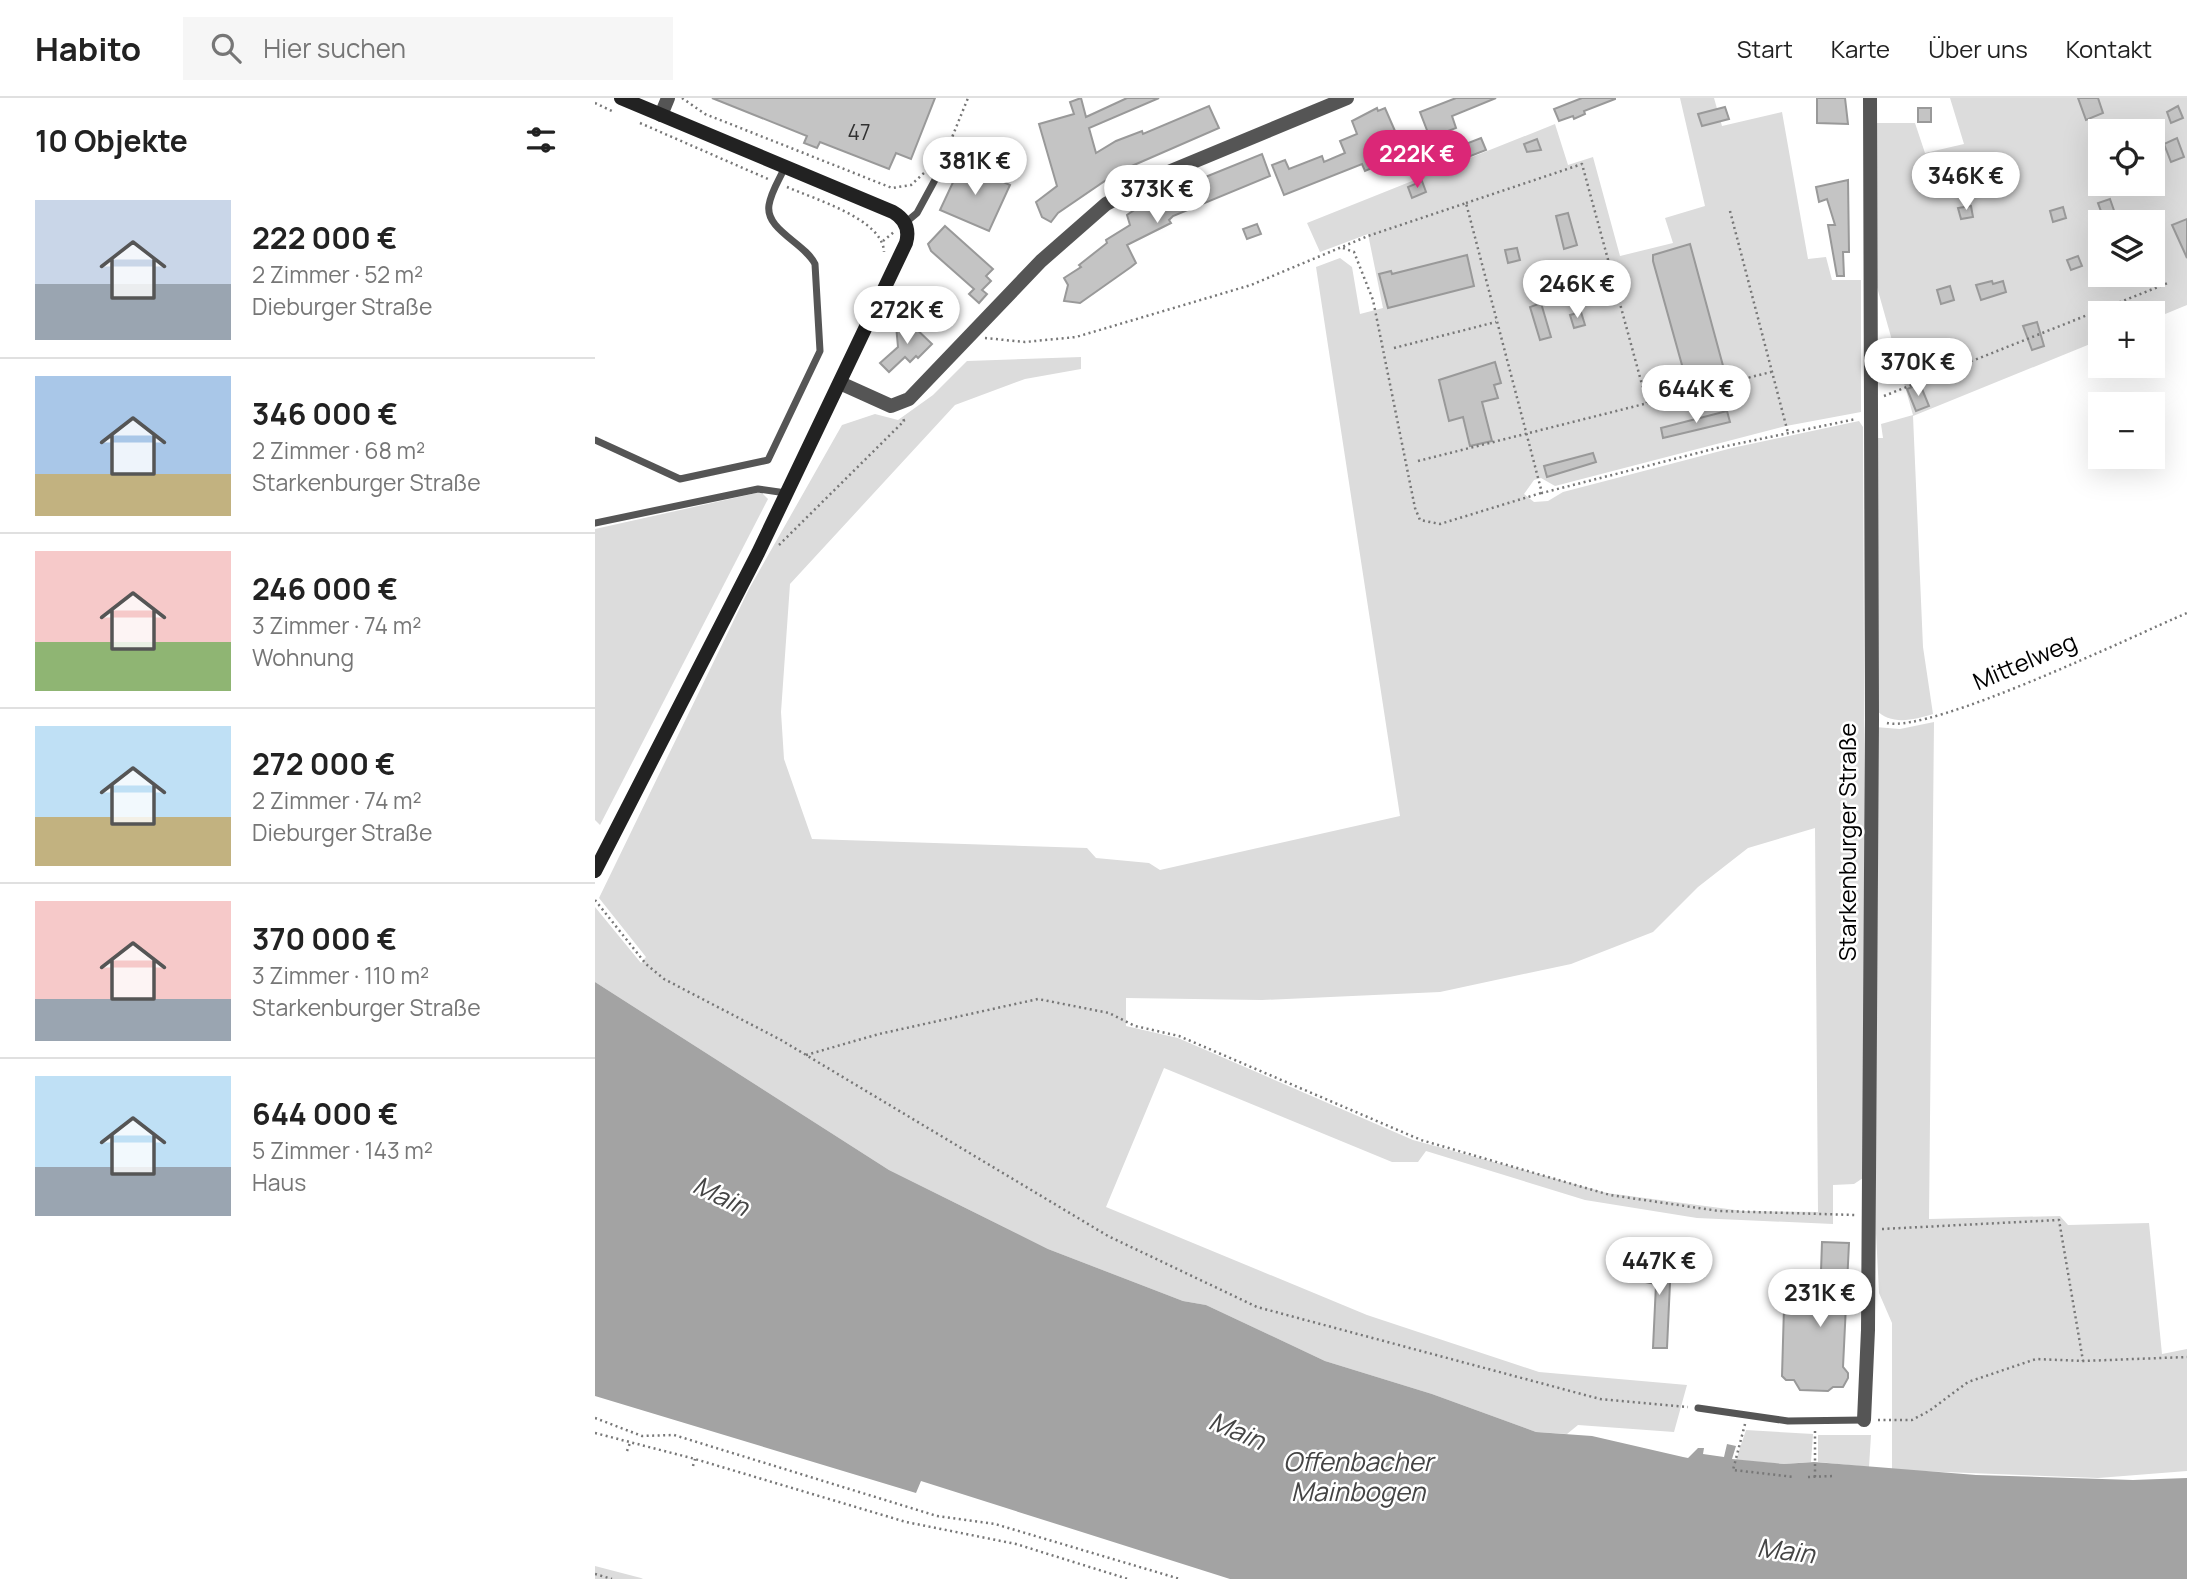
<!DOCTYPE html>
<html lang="de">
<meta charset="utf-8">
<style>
:root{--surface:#fff;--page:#f6f6f6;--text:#222;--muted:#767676;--line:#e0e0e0;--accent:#db2777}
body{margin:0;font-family:Manrope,sans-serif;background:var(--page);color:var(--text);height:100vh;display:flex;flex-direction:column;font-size:26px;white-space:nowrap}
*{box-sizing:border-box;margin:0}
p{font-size:23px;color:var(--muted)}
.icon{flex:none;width:38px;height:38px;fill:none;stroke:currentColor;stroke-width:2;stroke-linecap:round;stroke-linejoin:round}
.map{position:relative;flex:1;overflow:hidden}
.sheet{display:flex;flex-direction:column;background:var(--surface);width:595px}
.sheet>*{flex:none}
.fabs{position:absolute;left:1493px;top:21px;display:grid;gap:14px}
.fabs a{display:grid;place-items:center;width:77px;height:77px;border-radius:0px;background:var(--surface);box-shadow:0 7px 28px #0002;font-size:35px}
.price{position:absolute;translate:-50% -60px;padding:0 16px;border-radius:24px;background:#fff;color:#222;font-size:23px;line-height:46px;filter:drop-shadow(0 2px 4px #0008)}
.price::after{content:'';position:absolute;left:50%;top:42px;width:21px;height:16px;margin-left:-10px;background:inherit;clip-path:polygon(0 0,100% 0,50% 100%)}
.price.current{background:var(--accent);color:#fff}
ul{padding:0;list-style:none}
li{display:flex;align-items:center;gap:21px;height:175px;padding:0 35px}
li+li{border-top:2px solid var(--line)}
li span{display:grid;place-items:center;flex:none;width:196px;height:140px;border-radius:0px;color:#555}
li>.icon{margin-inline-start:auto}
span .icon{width:84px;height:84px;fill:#fffc;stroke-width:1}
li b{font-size:30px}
h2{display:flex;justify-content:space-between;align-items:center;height:84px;padding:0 35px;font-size:30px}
header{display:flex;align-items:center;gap:42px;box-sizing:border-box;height:98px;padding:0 35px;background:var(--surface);border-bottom:2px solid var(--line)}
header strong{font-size:33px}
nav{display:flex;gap:38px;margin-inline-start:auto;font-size:24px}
.search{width:490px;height:63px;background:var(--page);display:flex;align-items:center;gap:18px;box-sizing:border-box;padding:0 24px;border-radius:0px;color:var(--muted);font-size:26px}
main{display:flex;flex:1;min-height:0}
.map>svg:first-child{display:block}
.green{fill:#dcdcdc;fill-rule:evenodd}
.water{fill:#a3a3a3}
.building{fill:#c4c4c4;stroke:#999;stroke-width:2}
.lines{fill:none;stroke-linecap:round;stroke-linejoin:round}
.path{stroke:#777;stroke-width:2.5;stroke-dasharray:2 3.5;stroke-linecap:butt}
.service{stroke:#555;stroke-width:7}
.minor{stroke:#555;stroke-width:14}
.tertiary{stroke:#555;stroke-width:14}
.secondary{stroke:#222;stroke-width:14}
.labels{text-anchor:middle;stroke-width:5;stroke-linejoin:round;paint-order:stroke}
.number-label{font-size:21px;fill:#313131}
.street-label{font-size:24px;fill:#000;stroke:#fff}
.water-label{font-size:26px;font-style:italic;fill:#444;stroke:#fff}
</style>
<header>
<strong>Habito</strong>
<div class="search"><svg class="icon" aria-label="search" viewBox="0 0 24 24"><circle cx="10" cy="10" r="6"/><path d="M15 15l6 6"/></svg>Hier suchen</div>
<nav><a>Start</a><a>Karte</a><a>Über uns</a><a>Kontakt</a></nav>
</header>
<main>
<section class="sheet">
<h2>10 Objekte<svg class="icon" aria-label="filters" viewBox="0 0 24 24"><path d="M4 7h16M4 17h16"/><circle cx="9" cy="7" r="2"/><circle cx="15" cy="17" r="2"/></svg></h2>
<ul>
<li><span style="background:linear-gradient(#c9d6e8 60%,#9aa5b1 0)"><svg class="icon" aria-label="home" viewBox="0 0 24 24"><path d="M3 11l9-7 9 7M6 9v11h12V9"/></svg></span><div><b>222 000 €</b><p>2 Zimmer · 52 m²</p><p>Dieburger Straße</p></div></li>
<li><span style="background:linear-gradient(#a9c7e8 70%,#c2b280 0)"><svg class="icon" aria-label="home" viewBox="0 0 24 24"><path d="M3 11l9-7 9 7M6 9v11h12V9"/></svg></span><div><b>346 000 €</b><p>2 Zimmer · 68 m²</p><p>Starkenburger Straße</p></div></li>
<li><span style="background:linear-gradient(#f6c9c9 65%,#8fb573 0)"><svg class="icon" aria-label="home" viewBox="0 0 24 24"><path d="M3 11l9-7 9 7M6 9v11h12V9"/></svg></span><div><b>246 000 €</b><p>3 Zimmer · 74 m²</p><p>Wohnung</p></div></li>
<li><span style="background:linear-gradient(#bfe0f5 65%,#c2b280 0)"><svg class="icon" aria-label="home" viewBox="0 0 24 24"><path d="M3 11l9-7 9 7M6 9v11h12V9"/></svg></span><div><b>272 000 €</b><p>2 Zimmer · 74 m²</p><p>Dieburger Straße</p></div></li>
<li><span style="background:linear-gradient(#f6c9c9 70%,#9aa5b1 0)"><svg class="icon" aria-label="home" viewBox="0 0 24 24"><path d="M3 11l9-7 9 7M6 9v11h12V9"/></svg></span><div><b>370 000 €</b><p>3 Zimmer · 110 m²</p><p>Starkenburger Straße</p></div></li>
<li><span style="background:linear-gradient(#bfe0f5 65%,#9aa5b1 0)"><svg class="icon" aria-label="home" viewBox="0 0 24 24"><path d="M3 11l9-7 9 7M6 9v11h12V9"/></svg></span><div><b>644 000 €</b><p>5 Zimmer · 143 m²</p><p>Haus</p></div></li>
</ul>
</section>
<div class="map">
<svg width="1592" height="1481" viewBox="0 0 1592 1481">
<rect width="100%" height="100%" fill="#fff"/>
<g class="green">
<path d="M 1085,0 L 1119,0 L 1127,28 L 1187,14 L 1213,161 L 1231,159 L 1237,182 L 1266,182 L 1266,314 L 1191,328 L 960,388 L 946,380 L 939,382 L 929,396 L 939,404 L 953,403 L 968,394 L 1137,350 L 1264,323 L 1268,329 L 1271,1078 L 1259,1086 L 1238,1087 L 1238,1126 L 1102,1120 L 990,1102 L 831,1053 L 823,1064 L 797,1064 L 569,970 L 511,1109 L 772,1217 L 944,1274 L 1092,1287 L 1079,1334 L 983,1327 L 972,1336 L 941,1334 L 837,1296 L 730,1263 L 611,1207 L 588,1203 L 453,1151 L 294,1072 L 0,884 L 0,809 L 46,865 L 51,859 L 4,800 L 154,491 L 247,327 L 280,316 L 303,322 L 338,297 L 372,263 L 486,259 L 486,271 L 430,281 L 360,307 L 195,486 L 186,614 L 189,661 L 217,741 L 492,750 L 501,760 L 554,765 L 565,772 L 805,718 L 721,169 L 745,160 L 757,169 L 765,216 L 788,210 L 773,136 L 725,154 L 712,125 L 960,26 L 973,67 L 998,59 L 1025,158 L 1078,145 L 1070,120 L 1110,108 ZM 1220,730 L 1223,1114 L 1148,1113 L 1012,1095 L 818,1042 L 583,940 L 531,928 L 531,900 L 667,902 L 845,894 L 976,866 L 1058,834 L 1103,789 L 1153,750 Z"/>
<path d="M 1355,0 L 1592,0 L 1592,207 L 1558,221 L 1558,215 L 1505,215 L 1505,242 L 1318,318 L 1328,549 L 1338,616 C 1318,622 1296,628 1280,611 L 1281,340 L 1288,340 L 1286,326 L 1318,317 L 1280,182 L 1280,25 L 1320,25 L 1330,55 L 1369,46 ZM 1505,33 L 1558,33 L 1558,86 L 1505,86 ZM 1505,124 L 1558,124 L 1558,177 L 1505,177 Z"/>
<path d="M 166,394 L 173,401 L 5,727 L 0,722 L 0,431 Z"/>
<path d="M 1339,624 L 1334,1121 L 1465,1118 L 1473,1127 L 1554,1125 L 1567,1256 L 1592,1251 L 1592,1373 L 1503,1380 L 1297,1372 L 1297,1225 L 1284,1195 L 1281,1135 L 1280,629 L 1305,631 Z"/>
<path d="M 1151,1332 L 1218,1336 L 1216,1364 L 1189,1366 L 1141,1362 Z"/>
<path d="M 1223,1337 L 1276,1337 L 1274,1369 L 1223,1364 Z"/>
<path d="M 0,1468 L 46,1480 L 48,1481 L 0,1481 Z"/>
</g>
<path class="water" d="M 0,884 L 294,1072 L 453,1151 L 588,1203 L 611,1207 L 730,1263 L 837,1296 L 941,1334 L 997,1338 L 1088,1359 L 1093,1360 L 1103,1350 L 1109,1350 L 1108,1356 L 1129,1359 L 1132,1346 L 1141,1348 L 1137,1361 L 1189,1366 L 1219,1364 L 1381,1377 L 1538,1382 L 1592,1380 L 1592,1481 L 635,1481 L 326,1383 L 321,1395 L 0,1298 Z"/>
<g class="building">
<path d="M 117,0 L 340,0 L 316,61 L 301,55 L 294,71 L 225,44 L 222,50 L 209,45 L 212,38 Z"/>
<path d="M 486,0 L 491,19 L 532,0 L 564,0 L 494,30 L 501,55 L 521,43 L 547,33 L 548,36 L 614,8 L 624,30 L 523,74 L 463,115 L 456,124 L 447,119 L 441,104 L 462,88 L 444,26 L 479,16 L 475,4 Z"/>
<path d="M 861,0 L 901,0 L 857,18 L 861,30 L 835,40 L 825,14 Z"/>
<path d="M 987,0 L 1020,0 L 1020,1 L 989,13 L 990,16 L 979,21 L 978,18 L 964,23 L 959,11 Z"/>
<path d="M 1222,0 L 1250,0 L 1253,26 L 1222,25 Z"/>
<path d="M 1483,0 L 1503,0 L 1508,15 L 1491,22 Z"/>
<path d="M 1583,8 L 1588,20 L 1576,25 L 1572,14 Z"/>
<path d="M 1130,9 L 1134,21 L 1107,28 L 1103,16 Z"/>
<path d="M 782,10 L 783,13 L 790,10 L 800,33 L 783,39 L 793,63 L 770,73 L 767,66 L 689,97 L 677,67 L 690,62 L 694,71 L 727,58 L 729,64 L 750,55 L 745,43 L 762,36 L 757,23 Z"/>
<rect x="1323" y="10" width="13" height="14"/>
<path d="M 886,40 L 891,52 L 873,59 L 868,47 Z"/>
<path d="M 1582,40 L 1589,59 L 1576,64 L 1569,46 Z"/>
<path d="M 942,41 L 946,52 L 932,54 L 929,46 Z"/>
<path d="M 667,56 L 675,78 L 578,118 L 574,122 L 576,125 L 532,147 L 541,165 L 536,169 L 485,205 L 469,203 L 473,187 L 469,180 L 486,169 L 484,167 L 512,145 L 511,142 L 535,127 L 532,117 L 556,101 Z"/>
<path d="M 367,65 L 415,87 L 394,133 L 345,112 Z"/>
<path d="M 1253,82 L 1254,154 L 1248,154 L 1249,178 L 1242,178 L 1233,127 L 1240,127 L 1232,101 L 1224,104 L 1221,89 Z"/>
<path d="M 827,83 L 831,94 L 817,100 L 813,89 Z"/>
<path d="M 1515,101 L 1523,124 L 1510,124 L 1503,105 Z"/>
<path d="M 1376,108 L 1378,119 L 1366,121 L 1363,110 Z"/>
<path d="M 1468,109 L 1471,120 L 1458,124 L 1455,113 Z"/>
<path d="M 973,115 L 982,147 L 969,151 L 961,118 Z"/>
<path d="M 1592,121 L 1592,160 L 1577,127 Z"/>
<path d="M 662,126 L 666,136 L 652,141 L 648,131 Z"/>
<path d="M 350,128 L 398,171 L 391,178 L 396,183 L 387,192 L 392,196 L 384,205 L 374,196 L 379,191 L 336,153 L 333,146 Z"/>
<path d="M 1095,146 L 1130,275 L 1092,285 L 1058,163 L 1058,157 Z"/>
<path d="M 922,150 L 925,162 L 913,165 L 910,152 Z"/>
<path d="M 872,157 L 879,188 L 793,210 L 784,176 L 796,173 L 797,176 Z"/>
<path d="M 1483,158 L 1487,168 L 1476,172 L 1472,162 Z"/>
<path d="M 1397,183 L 1398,186 L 1408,183 L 1411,194 L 1386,202 L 1381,187 Z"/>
<path d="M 1355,188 L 1359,202 L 1346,206 L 1342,192 Z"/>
<path d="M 946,205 L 956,239 L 945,242 L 935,209 Z"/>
<path d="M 986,214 L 990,227 L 979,230 L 975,217 Z"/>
<path d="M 314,224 L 337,246 L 323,260 L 321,258 L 315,264 L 310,259 L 294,274 L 285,265 L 303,249 L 301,227 Z"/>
<path d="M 1442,224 L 1449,248 L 1437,252 L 1428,228 Z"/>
<path d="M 900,264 L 906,285 L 899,287 L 903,300 L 887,304 L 897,343 L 875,348 L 868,319 L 854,323 L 844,282 Z"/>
<path d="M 1325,286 L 1334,308 L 1321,313 L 1312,291 Z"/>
<path d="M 1132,313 L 1135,324 L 1068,340 L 1066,330 Z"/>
<path d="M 998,355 L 1001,364 L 952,379 L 949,368 Z"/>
<path d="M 1227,1144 L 1254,1145 L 1248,1269 L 1253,1275 L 1253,1280 L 1248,1289 L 1238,1289 L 1233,1293 L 1205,1292 L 1199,1282 L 1191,1282 L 1187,1278 L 1189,1209 L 1208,1210 L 1225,1204 Z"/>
<path d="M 1049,1160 L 1076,1163 L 1072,1250 L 1058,1250 L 1061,1186 L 1045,1183 Z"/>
</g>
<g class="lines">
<g class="path">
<path d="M 87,0 L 110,16 L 297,90 L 316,87 L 329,75 L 332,76"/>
<path d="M 0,5 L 19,14"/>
<path d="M 45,25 L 173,81"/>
<path d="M 345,69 L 373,0"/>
<path d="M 192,89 C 219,101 288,121 289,154"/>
<path d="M 871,105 L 987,66 L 1052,305"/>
<path d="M 1135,113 L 1193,335"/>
<path d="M 288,143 L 299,134"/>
<path d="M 748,150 L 759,154 L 778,202 L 820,410 L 825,422 L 845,426 L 946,395"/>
<path d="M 390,240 L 430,244 L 481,239 L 656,187 L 773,138 L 871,105 L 947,395 L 1122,350 L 1261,321"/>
<path d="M 799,250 L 901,224"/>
<path d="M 1289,298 L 1573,185"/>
<path d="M 823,363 L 1176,274"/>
<path d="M 184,447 L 309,323 L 308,320"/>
<path d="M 1292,625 C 1337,635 1538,538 1592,515"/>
<path d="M 0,802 L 51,866 L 69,881 L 186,942 L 513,1138 L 662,1209 L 1005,1301 L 1093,1309"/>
<path d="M 211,957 L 284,936 L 443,901 L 514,915 L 540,928 L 584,938 L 826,1042 L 1015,1097 L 1124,1113 L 1261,1117"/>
<path d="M 1287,1131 L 1464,1122 L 1488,1263"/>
<path d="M 0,1320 L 47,1338 L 79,1337 L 342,1418 L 400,1426 L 585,1481"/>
<path d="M 1283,1322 L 1317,1322 L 1334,1313 L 1373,1284 L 1441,1261 L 1488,1263 L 1592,1259"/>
<path d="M 1150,1326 L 1138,1372 L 1199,1379"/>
<path d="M 1220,1333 L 1220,1379"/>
<path d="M 0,1335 L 100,1361 L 311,1424 L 421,1446 L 533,1481"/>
<path d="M 32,1353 L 35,1345"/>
<path d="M 98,1368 L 100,1361"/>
<path d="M 1213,1379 L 1239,1378"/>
<path d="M 0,1476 L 17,1481"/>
</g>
<g class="service">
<path d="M 310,125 L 322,115 L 341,80"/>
<path d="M 0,342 L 85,381 L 173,362 L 225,253 L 220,166 C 210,145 170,132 174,107 C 176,94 184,82 189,71"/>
<path d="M 0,425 L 163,391 L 191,395"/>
<path d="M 1103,1310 L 1193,1323 L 1269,1322"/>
</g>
<g class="minor">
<path d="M 66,17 L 73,0"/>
<path d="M 1269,1322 L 1273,1232 L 1277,621 L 1275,0"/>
</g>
<path class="tertiary" d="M 245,285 L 296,308 L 314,301 L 446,163 L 511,106 L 564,78 L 752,0"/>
<path class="secondary" d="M 0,773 L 163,455 L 311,145 C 315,131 310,121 298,114 L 26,0"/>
</g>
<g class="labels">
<g class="number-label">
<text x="264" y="42">47</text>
</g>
<g class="street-label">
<text transform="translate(1430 564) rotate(-23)" y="8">Mittelweg</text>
<text transform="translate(1253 744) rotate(-90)" y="8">Starkenburger Straße</text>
</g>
<g class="water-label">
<text transform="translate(126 1098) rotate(26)" y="9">Main</text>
<text transform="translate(642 1333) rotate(23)" y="9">Main</text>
<text x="763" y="1373">Offenbacher<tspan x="763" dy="30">Mainbogen</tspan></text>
<text transform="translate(1191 1453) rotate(7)" y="9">Main</text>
</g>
</g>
</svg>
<div class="fabs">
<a><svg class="icon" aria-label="locate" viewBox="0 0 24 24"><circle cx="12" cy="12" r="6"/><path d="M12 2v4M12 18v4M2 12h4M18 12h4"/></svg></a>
<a><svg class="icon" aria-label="layers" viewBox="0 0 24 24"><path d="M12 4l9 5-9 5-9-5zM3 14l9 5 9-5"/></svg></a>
<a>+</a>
<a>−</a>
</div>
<b class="price current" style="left:822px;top:92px">222K €</b>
<b class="price" style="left:380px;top:99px">381K €</b>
<b class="price" style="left:1371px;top:114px">346K €</b>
<b class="price" style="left:562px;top:127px">373K €</b>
<b class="price" style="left:982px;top:222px">246K €</b>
<b class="price" style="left:312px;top:248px">272K €</b>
<b class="price" style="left:1323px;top:300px">370K €</b>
<b class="price" style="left:1101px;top:327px">644K €</b>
<b class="price" style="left:1064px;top:1199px">447K €</b>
<b class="price" style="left:1225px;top:1231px">231K €</b>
</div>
</main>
